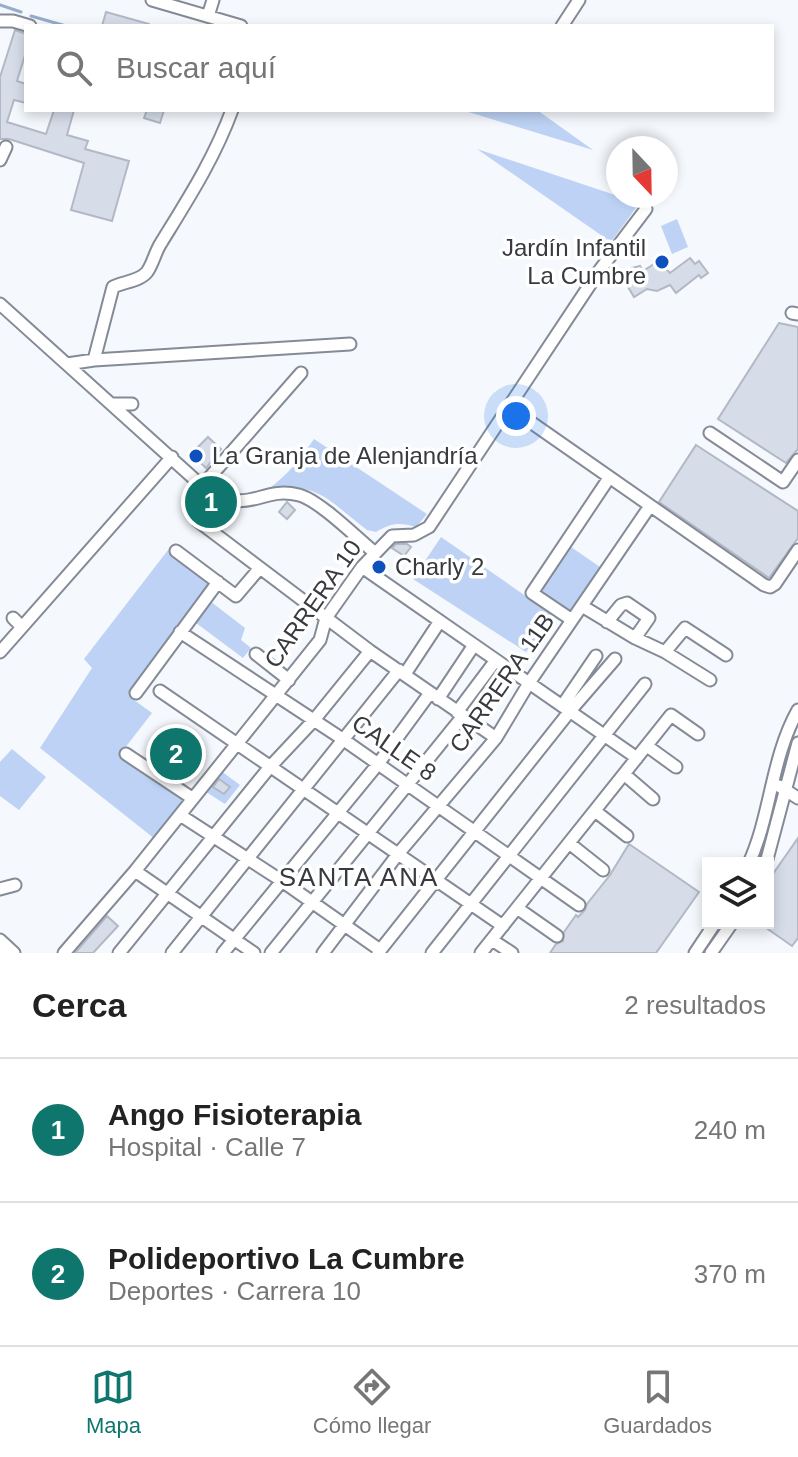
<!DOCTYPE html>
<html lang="es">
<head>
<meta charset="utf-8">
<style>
  :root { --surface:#fff; --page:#f6f6f6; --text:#222; --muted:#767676; --line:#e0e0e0; --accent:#0f766e }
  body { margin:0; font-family:Helvetica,sans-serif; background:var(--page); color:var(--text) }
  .controls { position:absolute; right:24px; bottom:24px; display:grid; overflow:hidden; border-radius:0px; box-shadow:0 4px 12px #0003 }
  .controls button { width:72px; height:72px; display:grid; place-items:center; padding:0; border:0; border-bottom:2px solid var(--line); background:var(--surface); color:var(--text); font:40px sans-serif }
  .compass { position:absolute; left:606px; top:136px; width:72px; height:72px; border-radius:50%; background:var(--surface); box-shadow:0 4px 12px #0003; rotate:158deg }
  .you { position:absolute; left:516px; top:416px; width:28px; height:28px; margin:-20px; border:6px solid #fff; border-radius:50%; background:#1a73e8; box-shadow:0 0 0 12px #1a73e833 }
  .badge { display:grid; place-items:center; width:52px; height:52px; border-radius:50%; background:var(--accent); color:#fff; font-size:26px; font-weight:700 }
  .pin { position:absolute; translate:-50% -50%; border:4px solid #fff; box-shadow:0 2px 8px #0006 }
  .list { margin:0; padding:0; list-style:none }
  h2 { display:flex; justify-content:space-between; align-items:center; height:104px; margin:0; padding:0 32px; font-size:34px }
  h2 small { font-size:26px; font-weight:400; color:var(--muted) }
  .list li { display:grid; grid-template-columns:52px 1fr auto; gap:24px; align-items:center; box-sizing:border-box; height:144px; padding:0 32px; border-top:2px solid var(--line) }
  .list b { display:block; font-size:30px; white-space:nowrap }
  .list p { margin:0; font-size:26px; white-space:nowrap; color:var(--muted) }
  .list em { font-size:26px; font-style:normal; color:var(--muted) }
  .icon { flex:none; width:44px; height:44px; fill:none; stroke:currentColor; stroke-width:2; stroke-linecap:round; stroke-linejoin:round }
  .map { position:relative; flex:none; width:798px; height:953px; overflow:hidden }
  .search { position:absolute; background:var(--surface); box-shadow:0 4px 12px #0003; left:24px; right:24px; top:24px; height:88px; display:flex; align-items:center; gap:20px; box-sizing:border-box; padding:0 28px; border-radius:0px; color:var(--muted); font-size:30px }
  .sheet { height:392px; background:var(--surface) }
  nav { display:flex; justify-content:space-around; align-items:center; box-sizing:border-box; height:112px; border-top:2px solid var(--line); background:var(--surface); font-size:22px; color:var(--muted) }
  nav a { display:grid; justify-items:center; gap:4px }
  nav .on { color:var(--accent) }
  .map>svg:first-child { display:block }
  .green { fill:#bdd2f4 }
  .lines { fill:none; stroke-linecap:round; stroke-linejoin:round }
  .stream { stroke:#97abcc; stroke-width:3 }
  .building { fill:#d6dde9; stroke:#b2b9c5; stroke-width:2 }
  .minor-casing { stroke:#848b96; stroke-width:15 }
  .minor { stroke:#fff; stroke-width:11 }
  .poi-dot { fill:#0f51bc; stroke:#fff; stroke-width:3 }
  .labels { text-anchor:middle; stroke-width:7; stroke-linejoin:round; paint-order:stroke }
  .poi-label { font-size:24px; fill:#383a3f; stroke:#fff; text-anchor:start }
  .street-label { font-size:24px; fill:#383a3f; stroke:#fff }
  .neighbourhood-label { font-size:26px; letter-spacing:2px; fill:#383a3f; stroke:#fff }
</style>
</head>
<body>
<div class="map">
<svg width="798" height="953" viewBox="0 0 798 953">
  <rect width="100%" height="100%" fill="#f5f8fd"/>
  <path class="green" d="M 462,110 L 537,110 L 593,150 Z
    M 477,149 L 618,196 L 641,201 L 611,242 Z
    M 677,219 L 688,247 L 672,254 L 661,226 Z
    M 314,439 L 427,514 L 416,527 C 399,522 391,523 376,532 L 367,530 C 325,498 315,477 259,495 C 282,482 299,461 314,439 Z
    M 441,537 L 553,615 L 526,652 L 413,579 Z
    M 571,547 L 603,569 L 572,614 L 540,592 Z
    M 168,550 L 219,588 L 210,601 L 245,628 L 241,640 L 251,648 L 243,658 L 188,617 L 130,697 L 152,713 L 121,753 L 188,797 L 155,839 L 40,748 L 92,668 L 84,659 Z
    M 175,728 L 201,744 L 175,780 L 151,764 Z
    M 12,749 L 46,777 L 19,810 L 0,796 L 0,762 Z
    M 217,768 L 240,785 L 225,804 L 200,788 Z"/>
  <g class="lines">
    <path class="stream" d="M 0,5 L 21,12
      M 31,16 L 66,26"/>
  </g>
  <path class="building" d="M 106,12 L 149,24 L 149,26 L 102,26 Z
    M 15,30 L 26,34 L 26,52 L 17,81 L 26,84 L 26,103 L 14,100 L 7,122 L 46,134 L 54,110 L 74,110 L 67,135 L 88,141 L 85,149 L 129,161 L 112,221 L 71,210 L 84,163 L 9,139 L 0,139 L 0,77 Z
    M 147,110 L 164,110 L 160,123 L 144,118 Z
    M 690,258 L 695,264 L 699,261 L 708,273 L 701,278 L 699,275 L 676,293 L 670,285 L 657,291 L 647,289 L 634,297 L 621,275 L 632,268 L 640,266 L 643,271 L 654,264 L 663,266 L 670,273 Z
    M 779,323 L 798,327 L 798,449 L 786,463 L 718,419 Z
    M 208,437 L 221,449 L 206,468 L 191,454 Z
    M 696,445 L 798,511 L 798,538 L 769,578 L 659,502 Z
    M 287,502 L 295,510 L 287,519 L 279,512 Z
    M 396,544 L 407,544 L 411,547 L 404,556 L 392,548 Z
    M 219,779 L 230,787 L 224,794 L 213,787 Z
    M 798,838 L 798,938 L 792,946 L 759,923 L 768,923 L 768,881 Z
    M 629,844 L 699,892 L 656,953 L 550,953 L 556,944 L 563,941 L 564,932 L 576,915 L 578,917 L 585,910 L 587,904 L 610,875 Z
    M 107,916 L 118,926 L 93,953 L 75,953 Z"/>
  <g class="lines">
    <g class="minor-casing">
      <path id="minor" d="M 152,0 L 241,26
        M 208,16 L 213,0
        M 0,21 L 13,21 L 30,26
        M 562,26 L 579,0
        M 0,160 L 6,147
        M 0,304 L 202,486 C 251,519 258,485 299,495 C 319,500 357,538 374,552
        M 792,313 L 798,314
        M 94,360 L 113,287 C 123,282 140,281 147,272 C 153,264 155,252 161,243 C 188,199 214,159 232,110
        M 67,364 L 94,360 L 350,344
        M 112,404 L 132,404
        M 509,407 L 764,585 L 770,587 L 775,584 L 798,550
        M 710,433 L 783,482 L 798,460
        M 202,486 L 301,373
        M 198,521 L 370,651 L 496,738
        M 176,551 L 236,596 L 259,569
        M 362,567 L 637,758
        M 582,606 L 635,638 L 665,652 L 685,628 L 726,655
        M 13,618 L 22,627
        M 572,620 L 532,593 L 609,478
        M 607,622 L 621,605 L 627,603 L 649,618 L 635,638
        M 180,632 L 344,740 L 579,905
        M 0,652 L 172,457
        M 665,652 L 710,680
        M 256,654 L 289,680
        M 405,674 L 440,621
        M 160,691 L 503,926
        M 136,693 L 218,582
        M 438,699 L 474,645
        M 562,706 L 596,656
        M 457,712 L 496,660
        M 647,746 L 676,767
        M 126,754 L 192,798
        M 624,774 L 653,799
        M 779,786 L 798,798
        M 595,811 L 627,836
        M 180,815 L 282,881 L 380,950
        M 569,843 L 603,870
        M 749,863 C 771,815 771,758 798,710
        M 766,863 L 798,743
        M 135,871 L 254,953
        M 0,889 L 15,885
        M 517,908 L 557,936
        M 0,940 L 14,953
        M 492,940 L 512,953
        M 0,952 L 1,953
        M 64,953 L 135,871 L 320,640 L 326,618 L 362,567 L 392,536 L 414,535 L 429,527 L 599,271 L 646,209
        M 119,953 L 269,768 L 314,720 L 370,651
        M 172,953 L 399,670
        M 223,953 L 378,764 L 430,693
        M 271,953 L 463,716
        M 323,953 L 398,854 L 496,738 L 529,683 L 650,506
        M 378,953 L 570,711 L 615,659
        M 432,953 L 645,684
        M 481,953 L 671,715 L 698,734
        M 695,953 L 715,923
        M 711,953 L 732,923"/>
    </g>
    <use href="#minor" class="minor"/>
  </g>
  <g class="poi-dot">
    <circle cx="662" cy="262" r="8"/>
    <circle cx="196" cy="456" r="8"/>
    <circle cx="379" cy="567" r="8"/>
  </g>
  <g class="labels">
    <g class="poi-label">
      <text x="646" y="256" text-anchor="end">Jardín Infantil<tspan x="646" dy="28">La Cumbre</tspan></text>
      <text x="212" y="464">La Granja de Alenjandría</text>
      <text x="395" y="575">Charly 2</text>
    </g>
    <g class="street-label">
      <text transform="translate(313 604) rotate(-55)" y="8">CARRERA 10</text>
      <text transform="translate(502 683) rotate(-55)" y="8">CARRERA 11B</text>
      <text transform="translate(394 748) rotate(35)" y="8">CALLE 8</text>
    </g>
    <g class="neighbourhood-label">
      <text x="359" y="886">SANTA ANA</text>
    </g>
  </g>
</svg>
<div class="controls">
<button><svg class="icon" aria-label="layers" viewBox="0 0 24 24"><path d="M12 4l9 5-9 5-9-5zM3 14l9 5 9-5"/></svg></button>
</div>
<svg class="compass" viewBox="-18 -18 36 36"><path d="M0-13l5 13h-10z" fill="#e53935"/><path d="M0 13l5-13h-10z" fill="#767676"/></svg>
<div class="you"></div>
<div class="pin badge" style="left:211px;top:502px">1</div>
<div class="pin badge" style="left:176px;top:754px">2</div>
<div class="search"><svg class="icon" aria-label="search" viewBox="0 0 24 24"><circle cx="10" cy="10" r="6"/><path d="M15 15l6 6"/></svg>Buscar aquí</div>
</div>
<section class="sheet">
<h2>Cerca<small>2 resultados</small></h2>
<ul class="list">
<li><span class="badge">1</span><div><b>Ango Fisioterapia</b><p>Hospital · Calle 7</p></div><em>240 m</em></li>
<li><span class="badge">2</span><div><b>Polideportivo La Cumbre</b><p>Deportes · Carrera 10</p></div><em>370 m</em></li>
</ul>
</section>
<nav>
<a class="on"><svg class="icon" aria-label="map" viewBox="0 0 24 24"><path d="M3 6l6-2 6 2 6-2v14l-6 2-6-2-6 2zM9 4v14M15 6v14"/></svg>Mapa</a>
<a><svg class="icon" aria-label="directions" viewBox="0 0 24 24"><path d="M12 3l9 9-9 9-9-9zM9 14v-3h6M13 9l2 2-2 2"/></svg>Cómo llegar</a>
<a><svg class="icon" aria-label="saved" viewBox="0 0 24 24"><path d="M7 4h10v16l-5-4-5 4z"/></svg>Guardados</a>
</nav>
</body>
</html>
